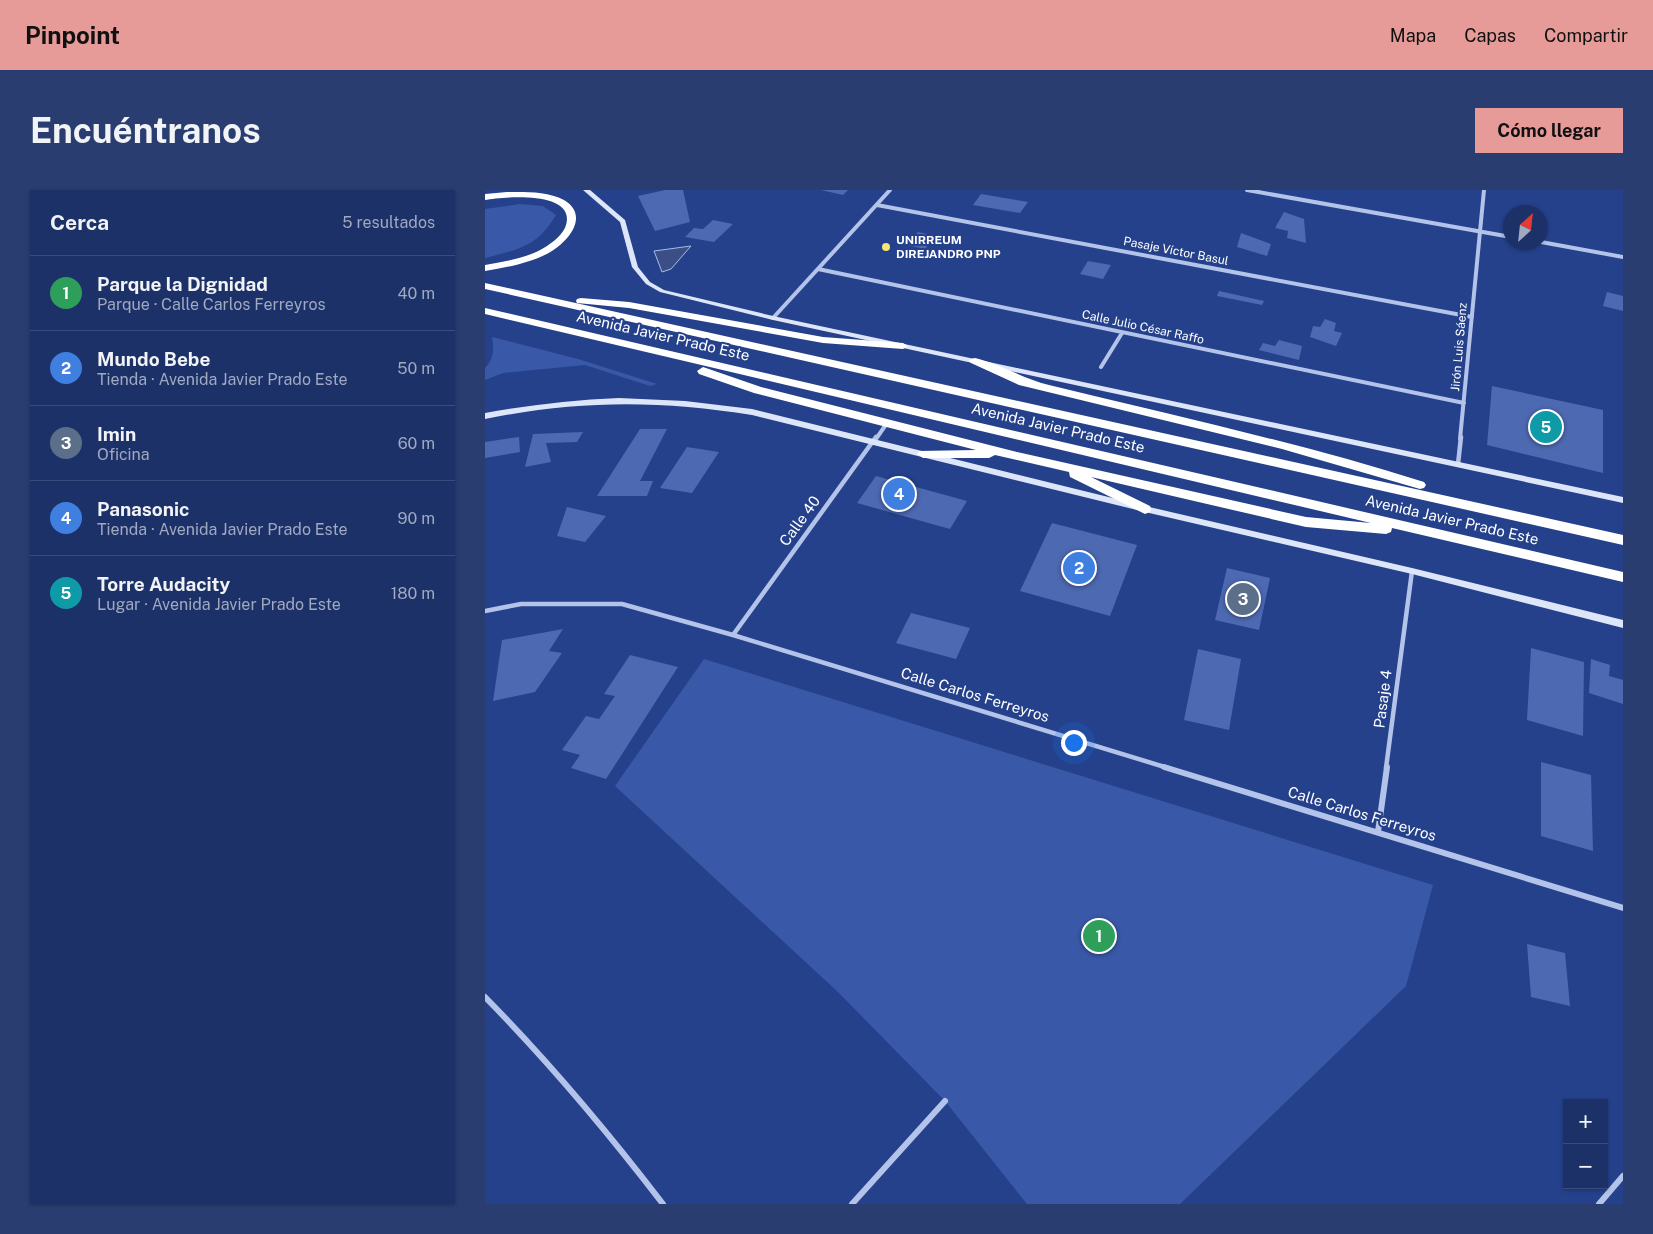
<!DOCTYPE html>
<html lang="es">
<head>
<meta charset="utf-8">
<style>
  :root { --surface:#1c3168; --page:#293d71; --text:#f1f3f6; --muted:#a0a9c0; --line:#3a4c7c; --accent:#e69b98 }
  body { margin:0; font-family:"Public Sans",sans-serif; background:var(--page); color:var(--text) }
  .controls { position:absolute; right:15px; bottom:15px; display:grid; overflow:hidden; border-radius:0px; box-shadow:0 1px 4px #0004 }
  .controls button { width:45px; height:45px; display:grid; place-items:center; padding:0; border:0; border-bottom:1px solid var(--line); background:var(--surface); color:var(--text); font:25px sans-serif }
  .compass { position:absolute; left:1018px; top:15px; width:45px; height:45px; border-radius:50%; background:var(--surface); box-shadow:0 1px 4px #0004; rotate:27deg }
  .you { position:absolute; left:588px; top:552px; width:18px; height:18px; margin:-12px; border:4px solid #fff; border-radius:50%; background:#1a73e8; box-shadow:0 0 0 8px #1a73e833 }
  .badge { display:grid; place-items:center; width:32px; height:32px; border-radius:50%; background:var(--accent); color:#fff; font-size:16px; font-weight:700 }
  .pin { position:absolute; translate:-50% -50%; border:2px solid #fff; box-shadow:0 1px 5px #0006 }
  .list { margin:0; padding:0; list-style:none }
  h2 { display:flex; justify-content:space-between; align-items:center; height:65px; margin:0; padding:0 20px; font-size:21px }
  h2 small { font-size:16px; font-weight:400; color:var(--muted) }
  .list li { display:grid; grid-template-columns:32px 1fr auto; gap:15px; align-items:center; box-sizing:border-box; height:75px; padding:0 20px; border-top:1px solid var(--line) }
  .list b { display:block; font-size:19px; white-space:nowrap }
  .list p { margin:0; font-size:16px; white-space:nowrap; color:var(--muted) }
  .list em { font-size:16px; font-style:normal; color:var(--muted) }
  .map { position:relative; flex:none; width:1138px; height:1014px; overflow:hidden; border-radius:0px }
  header { display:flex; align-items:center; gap:30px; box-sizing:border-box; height:70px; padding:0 25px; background:var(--accent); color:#111 }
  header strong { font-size:24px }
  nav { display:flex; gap:28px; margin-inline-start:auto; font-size:18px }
  .intro { display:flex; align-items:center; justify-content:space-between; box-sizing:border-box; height:120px; padding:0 30px }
  h1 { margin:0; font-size:35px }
  .button { padding:12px 22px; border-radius:0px; background:var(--accent); color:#111; font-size:18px; font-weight:700 }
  main { display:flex; gap:30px; padding:0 30px }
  aside { flex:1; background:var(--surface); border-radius:0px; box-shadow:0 1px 4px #0004 }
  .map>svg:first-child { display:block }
  .green { fill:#3959a8 }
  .water { fill:#3b4f86; stroke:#a7bbeb }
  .building { fill:#4d69b2 }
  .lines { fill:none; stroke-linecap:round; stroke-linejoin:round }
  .street-far2 { stroke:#b3c3ea; stroke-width:4 }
  .street-far1 { stroke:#b3c3ea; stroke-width:4.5 }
  .street { stroke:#b3c3ea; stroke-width:6 }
  .secondary { fill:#dde5f8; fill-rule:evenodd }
  .highway { fill:#fff; fill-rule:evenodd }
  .poi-dot { fill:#f4e576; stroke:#25418b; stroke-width:2 }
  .labels { text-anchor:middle; stroke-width:4; stroke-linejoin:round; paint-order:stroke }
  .far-poi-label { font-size:12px; font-weight:bold; fill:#fff; stroke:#25418b; text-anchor:start }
  .far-street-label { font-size:12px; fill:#fff; stroke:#25418b }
  .street-label { font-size:15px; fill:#fff; stroke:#25418b }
</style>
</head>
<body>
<header>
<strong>Pinpoint</strong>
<nav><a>Mapa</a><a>Capas</a><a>Compartir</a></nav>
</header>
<div class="intro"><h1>Encuéntranos</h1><a class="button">Cómo llegar</a></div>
<main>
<aside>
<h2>Cerca<small>5 resultados</small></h2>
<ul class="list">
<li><span class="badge" style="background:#2e9e5b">1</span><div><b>Parque la Dignidad</b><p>Parque · Calle Carlos Ferreyros</p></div><em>40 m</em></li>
<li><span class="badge" style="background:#3f7fe0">2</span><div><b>Mundo Bebe</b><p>Tienda · Avenida Javier Prado Este</p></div><em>50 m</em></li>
<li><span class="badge" style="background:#5c6f8a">3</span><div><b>Imin</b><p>Oficina</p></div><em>60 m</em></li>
<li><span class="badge" style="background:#3f7fe0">4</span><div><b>Panasonic</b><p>Tienda · Avenida Javier Prado Este</p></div><em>90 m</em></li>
<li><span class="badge" style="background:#0f9aa8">5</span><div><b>Torre Audacity</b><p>Lugar · Avenida Javier Prado Este</p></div><em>180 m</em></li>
</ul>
</aside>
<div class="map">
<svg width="1138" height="1014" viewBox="0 0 1138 1014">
  <rect width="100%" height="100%" fill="#25418b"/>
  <path class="green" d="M 35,14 L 58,16 L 71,25 C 52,57 34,59 0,68 L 0,19 Z
    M 7,147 L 93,169 L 172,194 L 165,196 L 100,175 L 18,183 L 0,190 L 0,178 C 9,169 9,159 7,147 Z
    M 219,469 L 948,695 L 921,796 L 695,1014 L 542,1014 L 460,911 L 353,802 L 130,596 Z"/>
  <path class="water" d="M 206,56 L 186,79 L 177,82 L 169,61 Z"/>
  <path class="building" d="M 180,0 L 198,0 L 205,32 L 170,41 L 153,6 Z
    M 336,0 L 363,0 L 358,5 Z
    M 496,4 L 543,12 L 535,23 L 488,15 Z
    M 799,22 L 819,29 L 821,53 L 802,48 L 803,41 L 790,38 Z
    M 228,30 L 248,34 L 229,52 L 200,47 L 209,38 L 218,39 Z
    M 433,42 L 451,46 L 440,59 L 422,55 Z
    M 756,43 L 786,54 L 782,66 L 752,57 Z
    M 603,71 L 626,75 L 618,89 L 595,84 Z
    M 734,101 L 779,111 L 777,115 L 732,106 Z
    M 1122,102 L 1138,106 L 1138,121 L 1118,116 Z
    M 840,129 L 851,133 L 849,141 L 857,143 L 851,156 L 825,147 L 828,136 L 835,137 Z
    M 794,150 L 817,156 L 814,170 L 774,160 L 778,153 L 790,156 Z
    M 1007,196 L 1118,220 L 1118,283 L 1002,255 Z
    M 155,239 L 182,239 L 155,291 L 168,291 L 162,306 L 112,306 Z
    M 98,242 L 92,252 L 61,253 L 66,272 L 40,277 L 48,244 Z
    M 34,247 L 35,262 L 0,268 L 0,252 Z
    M 202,257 L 234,262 L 207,303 L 175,298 Z
    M 391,286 L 482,311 L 465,339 L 372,313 Z
    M 82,317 L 121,326 L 100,352 L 72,346 Z
    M 567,333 L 652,355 L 625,426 L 535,401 Z
    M 742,378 L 785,388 L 774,440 L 730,430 Z
    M 426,423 L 485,438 L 471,469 L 411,453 Z
    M 78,439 L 64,461 L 77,463 L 50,502 L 8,511 L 17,450 Z
    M 1046,458 L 1099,472 L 1098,546 L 1042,530 Z
    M 713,459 L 756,469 L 744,540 L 699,530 Z
    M 145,465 L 193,477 L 121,589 L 86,578 L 95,565 L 77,560 L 101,526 L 114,529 L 130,506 L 119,504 Z
    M 1106,469 L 1125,475 L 1124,486 L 1138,490 L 1138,514 L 1104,503 Z
    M 1056,572 L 1106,585 L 1108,661 L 1056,646 Z
    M 1042,754 L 1080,763 L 1085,816 L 1046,807 Z"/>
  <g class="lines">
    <path class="street-far2" d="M 762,0 L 1026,47
      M 392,15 L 987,127
      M 1056,52 L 1138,67
      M 333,79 L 979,213
      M 288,128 L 405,0
      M 616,177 L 637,143
      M 391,249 L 402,233
      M 975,249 L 999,0"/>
    <path class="street-far1" d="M 973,274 L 976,247
      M 0,421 L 36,414 L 137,414 L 248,445 L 683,578
      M 248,445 L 391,247
      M 901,578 L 927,381"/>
    <path class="street" d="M 679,577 L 1138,718
      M 893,642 L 902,577
      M 0,807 C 64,872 122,941 178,1014
      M 367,1014 L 460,911
      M 1114,1014 L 1138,986"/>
    <path class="secondary" d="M 98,0 L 105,0 L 140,30 L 153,77 L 165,92 L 179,100 L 288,126 L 1138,307 L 1138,313 L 288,130 L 175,102 L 161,94 L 147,77 L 135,32 Z
      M 134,208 L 200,211 L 267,219 L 660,316 L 927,378 L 1138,430 L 1138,438 L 927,384 L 660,322 L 267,225 C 174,210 93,210 0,229 L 0,223 C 44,215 88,210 134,208 Z"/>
    <path class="highway" d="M 22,2 C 40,2 62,1 79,10 C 104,25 85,50 67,61 C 47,73 23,77 0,81 L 0,75 C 21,71 44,68 62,56 C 71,50 82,41 82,29 C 82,1 18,7 0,10 L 0,4 Z
      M 0,93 L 1138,345 L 1138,355 L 0,99 Z
      M 96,108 L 144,112 L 338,147 L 418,153 L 423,156 L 418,159 L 338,153 L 144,118 L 92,113 L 91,111 L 92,109 Z
      M 0,118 L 1138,382 L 1138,392 L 907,338 L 906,342 L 901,344 L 821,337 L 606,287 L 665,316 L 666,319 L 665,322 L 660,324 L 585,287 L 584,282 L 510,265 L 504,268 L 438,268 L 432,264 L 434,261 L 491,260 L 269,203 L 214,184 L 212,181 L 218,177 L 276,197 L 528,261 L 821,327 L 886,333 L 0,124 Z
      M 490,168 C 516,174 538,189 564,195 C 690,226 816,253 939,292 L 941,295 L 939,298 L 935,299 L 797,259 L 534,195 L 486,173 L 484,171 L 486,169 Z"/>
  </g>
  <circle class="poi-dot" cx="401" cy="57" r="5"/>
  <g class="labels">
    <g class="far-poi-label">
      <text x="411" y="54">UNIRREUM<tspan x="411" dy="14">DIREJANDRO PNP</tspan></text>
    </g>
    <g class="far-street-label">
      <text transform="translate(691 61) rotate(11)" y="4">Pasaje Víctor Basul</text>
      <text transform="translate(658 137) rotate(12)" y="4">Calle Julio César Raffo</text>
      <text transform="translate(974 157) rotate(-85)" y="4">Jirón Luis Sáenz</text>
    </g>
    <g class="street-label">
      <text transform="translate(178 146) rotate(13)" y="5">Avenida Javier Prado Este</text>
      <text transform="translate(573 238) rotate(13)" y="5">Avenida Javier Prado Este</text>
      <text transform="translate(967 330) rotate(13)" y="5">Avenida Javier Prado Este</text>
      <text transform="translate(315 331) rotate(-54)" y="5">Calle 40</text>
      <text transform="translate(490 505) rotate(17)" y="5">Calle Carlos Ferreyros</text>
      <text transform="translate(898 509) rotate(-83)" y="5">Pasaje 4</text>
      <text transform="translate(877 624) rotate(17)" y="5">Calle Carlos Ferreyros</text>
    </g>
  </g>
</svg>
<div class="controls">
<button>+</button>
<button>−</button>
</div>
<svg class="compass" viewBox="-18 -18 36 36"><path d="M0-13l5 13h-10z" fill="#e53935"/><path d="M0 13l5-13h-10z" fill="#a0a9c0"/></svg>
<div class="you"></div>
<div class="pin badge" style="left:614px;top:746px;background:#2e9e5b">1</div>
<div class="pin badge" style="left:594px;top:378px;background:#3f7fe0">2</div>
<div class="pin badge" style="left:758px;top:409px;background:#5c6f8a">3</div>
<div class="pin badge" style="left:414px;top:304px;background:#3f7fe0">4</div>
<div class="pin badge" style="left:1061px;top:237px;background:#0f9aa8">5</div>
</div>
</main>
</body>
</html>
